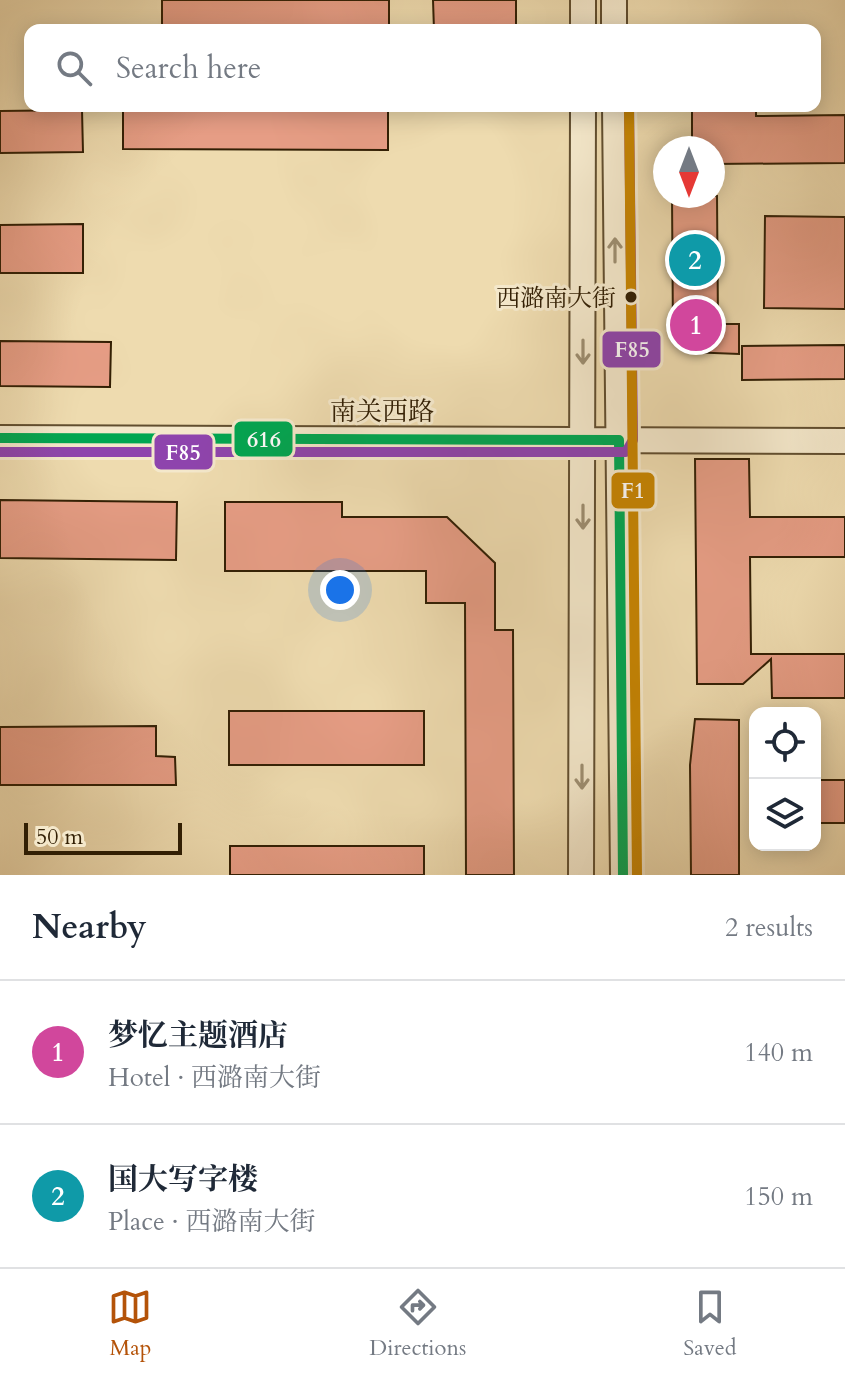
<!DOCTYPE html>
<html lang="en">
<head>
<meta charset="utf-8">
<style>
  :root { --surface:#fff; --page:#f6f6f7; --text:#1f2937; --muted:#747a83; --line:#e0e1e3; --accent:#b45309 }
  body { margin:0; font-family:Cardo,"Noto Serif SC",serif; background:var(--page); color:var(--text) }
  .controls { position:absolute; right:24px; bottom:24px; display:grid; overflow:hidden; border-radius:16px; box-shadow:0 4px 20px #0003 }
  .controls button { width:72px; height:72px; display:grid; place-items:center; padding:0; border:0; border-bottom:2px solid var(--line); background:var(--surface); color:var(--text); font:40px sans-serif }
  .compass { position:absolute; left:653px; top:136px; width:72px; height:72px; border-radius:50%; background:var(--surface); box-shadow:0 4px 20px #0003; rotate:180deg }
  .scale { position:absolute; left:24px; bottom:20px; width:158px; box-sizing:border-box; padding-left:8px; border:4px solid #321f04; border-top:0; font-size:22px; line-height:28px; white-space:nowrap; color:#321f04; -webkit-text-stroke:6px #f4e8cb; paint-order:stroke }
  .you { position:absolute; left:340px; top:590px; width:28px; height:28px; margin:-20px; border:6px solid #fff; border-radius:50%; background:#1a73e8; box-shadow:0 0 0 12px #1a73e833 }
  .badge { display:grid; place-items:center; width:52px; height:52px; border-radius:50%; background:var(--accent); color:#fff; font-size:26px; font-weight:700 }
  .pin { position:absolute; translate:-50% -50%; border:4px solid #fff; box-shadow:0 2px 8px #0006 }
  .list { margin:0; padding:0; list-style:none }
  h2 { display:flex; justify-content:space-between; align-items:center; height:104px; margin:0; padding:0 32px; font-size:34px }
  h2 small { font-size:26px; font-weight:400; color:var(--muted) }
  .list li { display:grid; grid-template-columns:52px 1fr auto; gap:24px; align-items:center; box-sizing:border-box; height:144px; padding:0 32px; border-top:2px solid var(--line) }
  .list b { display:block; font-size:30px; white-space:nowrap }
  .list p { margin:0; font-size:26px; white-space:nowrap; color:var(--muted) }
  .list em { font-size:26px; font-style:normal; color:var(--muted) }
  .icon { flex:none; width:44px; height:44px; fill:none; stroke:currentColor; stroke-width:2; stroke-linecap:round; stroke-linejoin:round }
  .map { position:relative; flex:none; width:845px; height:875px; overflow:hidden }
  .search { position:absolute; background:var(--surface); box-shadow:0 4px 20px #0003; left:24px; right:24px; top:24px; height:88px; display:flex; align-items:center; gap:20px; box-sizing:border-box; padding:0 28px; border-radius:16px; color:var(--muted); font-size:30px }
  .sheet { height:392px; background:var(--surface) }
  nav { display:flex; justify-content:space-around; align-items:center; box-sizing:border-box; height:112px; border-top:2px solid var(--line); background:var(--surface); font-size:22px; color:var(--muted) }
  nav a { display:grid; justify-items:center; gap:4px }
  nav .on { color:var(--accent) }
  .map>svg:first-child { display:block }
  .building { fill:#e69d85; stroke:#321f04; stroke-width:2 }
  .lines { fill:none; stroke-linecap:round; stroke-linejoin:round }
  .minor-casing { stroke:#614e2f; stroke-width:28 }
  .minor { stroke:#f4e8cb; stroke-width:24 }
  .bus-1-casing { stroke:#f4e8cb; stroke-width:16 }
  .bus-2-casing { stroke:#f4e8cb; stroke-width:16 }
  .bus-3-casing { stroke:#f4e8cb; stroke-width:16 }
  .bus-1 { stroke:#00a651; stroke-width:10 }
  .bus-2 { stroke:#8e44ad; stroke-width:10 }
  .bus-3 { stroke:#c68401; stroke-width:10 }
  .oneway { stroke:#9d8e71 }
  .bus-dot { fill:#321f04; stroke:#f4e8cb; stroke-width:3 }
  .labels { text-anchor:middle; stroke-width:6; stroke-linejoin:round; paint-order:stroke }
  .bus-label { font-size:24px; fill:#321f04; stroke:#f4e8cb; text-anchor:end }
  .street-label { font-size:26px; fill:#321f04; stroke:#f4e8cb }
  .line-badge { stroke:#f4e8cb; stroke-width:3 }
  .badge-label { font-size:22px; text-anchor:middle; font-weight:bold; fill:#fff }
</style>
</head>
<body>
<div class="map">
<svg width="845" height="875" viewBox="0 0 845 875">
  <rect width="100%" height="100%" fill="#eedbaf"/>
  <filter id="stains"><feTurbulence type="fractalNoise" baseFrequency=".0025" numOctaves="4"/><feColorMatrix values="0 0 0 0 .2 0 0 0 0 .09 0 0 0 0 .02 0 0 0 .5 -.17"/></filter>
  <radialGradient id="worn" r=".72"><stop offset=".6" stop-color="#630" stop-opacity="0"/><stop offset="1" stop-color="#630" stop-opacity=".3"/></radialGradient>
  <path class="building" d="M 162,0 L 389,0 L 389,27 L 162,29 Z
    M 433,0 L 516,0 L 516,30 L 434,30 Z
    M 123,106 L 388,106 L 388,150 L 123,149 Z
    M 692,106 L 756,106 L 756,116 L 845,115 L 845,163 L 713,164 L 713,148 L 692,148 Z
    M 82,110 L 83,152 L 0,153 L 0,111 Z
    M 672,196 L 717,196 L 718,324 L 739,324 L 739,354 L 688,352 L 673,335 Z
    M 765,216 L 845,217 L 845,309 L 764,308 Z
    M 83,224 L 83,273 L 0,273 L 0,225 Z
    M 0,341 L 111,342 L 110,387 L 0,386 Z
    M 845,345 L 845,379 L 742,380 L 742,346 Z
    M 695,459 L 749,459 L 750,517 L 845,517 L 845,557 L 750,557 L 751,654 L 845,654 L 845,698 L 772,698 L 771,659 L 743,684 L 697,684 Z
    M 0,500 L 177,502 L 176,560 L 0,558 Z
    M 225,502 L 342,502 L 342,517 L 447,517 L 495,563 L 495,630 L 513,630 L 514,875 L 466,875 L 465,603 L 426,603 L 426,571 L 225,571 Z
    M 229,711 L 424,711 L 424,765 L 229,765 Z
    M 695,719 L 739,720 L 739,875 L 691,875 L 690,765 Z
    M 156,726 L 156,756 L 175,757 L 176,785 L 0,785 L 0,727 Z
    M 815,780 L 845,780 L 845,823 L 815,823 Z
    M 230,846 L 424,846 L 424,875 L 230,875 Z"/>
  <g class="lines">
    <g class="minor-casing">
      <path id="minor" d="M 583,0 L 583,30
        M 614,0 L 614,30
        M 615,106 L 623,875
        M 0,438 L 845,441
        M 581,875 L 583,106"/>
    </g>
    <use href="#minor" class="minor"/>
    <g class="bus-1-casing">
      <path id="bus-1" d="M 0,438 L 619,440 L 623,875"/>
    </g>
    <g class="bus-2-casing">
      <path id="bus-2" d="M 0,452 L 626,452 L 633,440 L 629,106"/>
    </g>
    <g class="bus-3-casing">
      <path id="bus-3" d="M 629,106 L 637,875"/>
    </g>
    <use href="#bus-1" class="bus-1"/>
    <use href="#bus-2" class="bus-2"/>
    <use href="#bus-3" class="bus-3"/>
  </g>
  <defs><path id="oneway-shaft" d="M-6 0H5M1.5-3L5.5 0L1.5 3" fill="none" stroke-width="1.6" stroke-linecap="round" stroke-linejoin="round" transform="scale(2)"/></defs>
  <g class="oneway">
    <use href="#oneway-shaft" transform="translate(615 250) rotate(-90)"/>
    <use href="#oneway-shaft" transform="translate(583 352) rotate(90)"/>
    <use href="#oneway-shaft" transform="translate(583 517) rotate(90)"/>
    <use href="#oneway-shaft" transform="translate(582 777) rotate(90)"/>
  </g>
  <circle class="bus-dot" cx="631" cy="297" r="7"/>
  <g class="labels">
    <g class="bus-label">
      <text x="616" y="306">西潞南大街</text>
    </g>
    <g class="street-label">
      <text x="382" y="420">南关西路</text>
    </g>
  </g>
  <g class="line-badge">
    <rect x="601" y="330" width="61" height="39" rx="8" fill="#8e44ad"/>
    <rect x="233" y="420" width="61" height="38" rx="8" fill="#00a651"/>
    <rect x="153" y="433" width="61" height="38" rx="8" fill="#8e44ad"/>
    <rect x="610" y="471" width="46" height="39" rx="8" fill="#c68401"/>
  </g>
  <g class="badge-label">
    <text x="632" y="357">F85</text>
    <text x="264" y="447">616</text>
    <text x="183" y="460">F85</text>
    <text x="633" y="498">F1</text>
  </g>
  <rect width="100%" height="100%" filter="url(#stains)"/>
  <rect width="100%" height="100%" fill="url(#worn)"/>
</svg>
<div class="controls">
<button><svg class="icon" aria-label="locate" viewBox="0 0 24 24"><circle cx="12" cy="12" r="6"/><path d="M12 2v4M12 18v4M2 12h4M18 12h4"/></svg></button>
<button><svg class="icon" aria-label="layers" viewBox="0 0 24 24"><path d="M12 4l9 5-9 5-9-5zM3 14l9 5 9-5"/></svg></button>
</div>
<svg class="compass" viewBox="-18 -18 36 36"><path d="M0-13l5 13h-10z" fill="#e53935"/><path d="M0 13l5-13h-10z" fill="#747a83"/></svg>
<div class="scale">50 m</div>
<div class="you"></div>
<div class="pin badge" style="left:696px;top:325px;background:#d1479c">1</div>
<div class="pin badge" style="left:695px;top:260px;background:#0f9aa8">2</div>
<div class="search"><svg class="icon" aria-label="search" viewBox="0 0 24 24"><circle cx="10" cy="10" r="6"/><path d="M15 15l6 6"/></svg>Search here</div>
</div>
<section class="sheet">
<h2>Nearby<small>2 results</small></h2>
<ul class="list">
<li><span class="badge" style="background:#d1479c">1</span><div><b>梦忆主题酒店</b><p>Hotel · 西潞南大街</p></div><em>140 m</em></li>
<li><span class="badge" style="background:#0f9aa8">2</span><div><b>国大写字楼</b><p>Place · 西潞南大街</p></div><em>150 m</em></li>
</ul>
</section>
<nav>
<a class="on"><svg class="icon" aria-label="map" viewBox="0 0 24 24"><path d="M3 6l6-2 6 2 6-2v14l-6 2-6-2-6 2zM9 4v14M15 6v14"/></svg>Map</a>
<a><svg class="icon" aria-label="directions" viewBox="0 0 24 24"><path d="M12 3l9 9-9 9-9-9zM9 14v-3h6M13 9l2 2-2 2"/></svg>Directions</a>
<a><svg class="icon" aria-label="saved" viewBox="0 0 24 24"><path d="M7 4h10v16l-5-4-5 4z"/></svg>Saved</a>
</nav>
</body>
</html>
